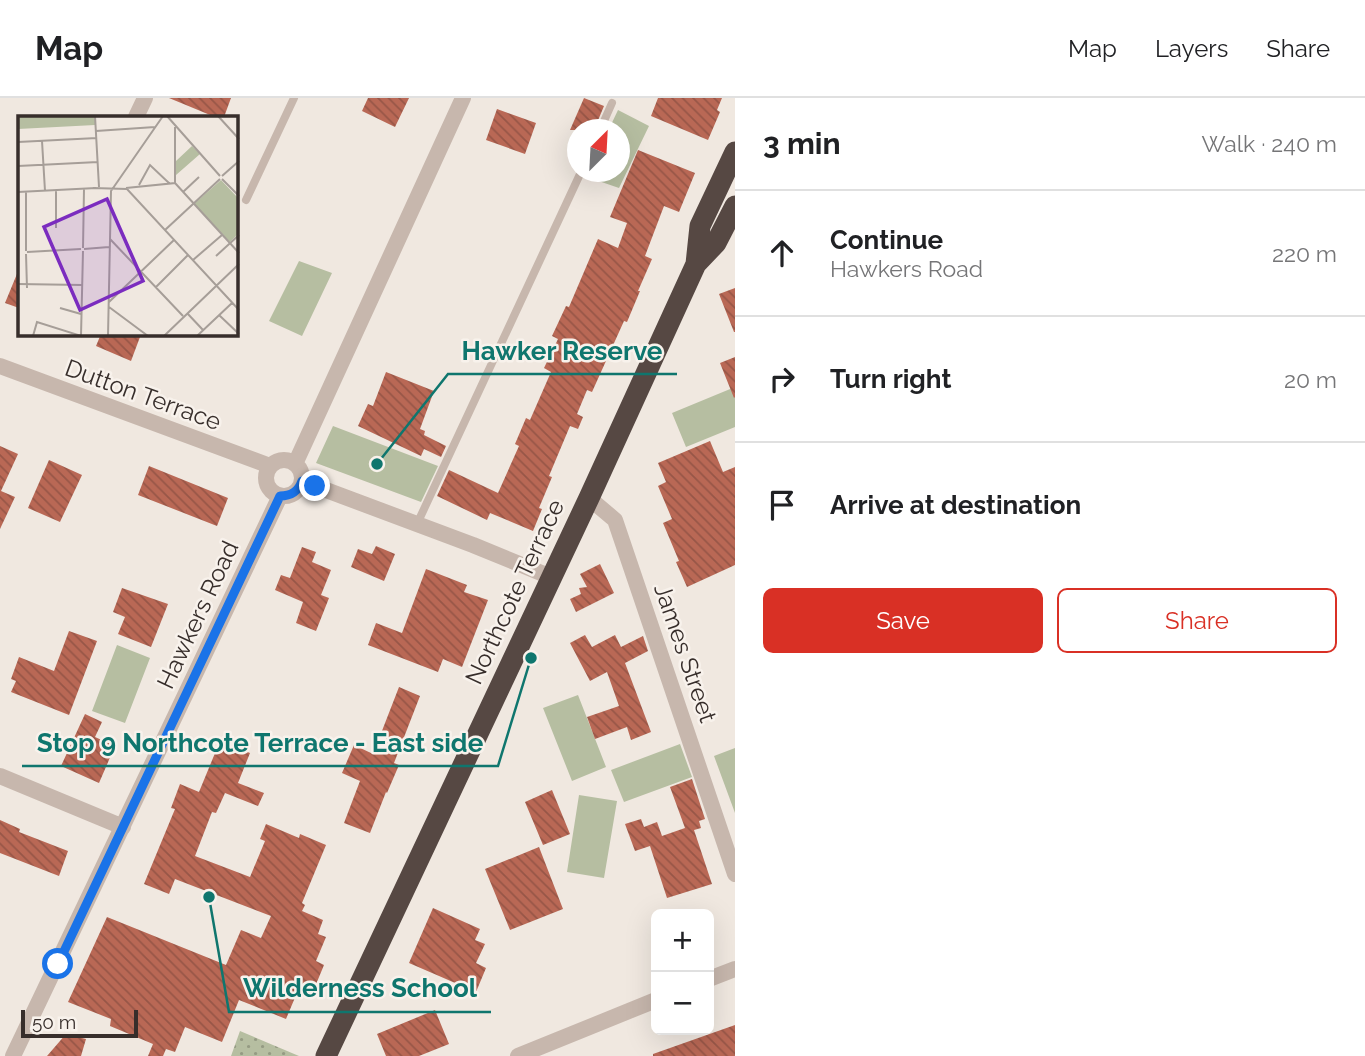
<!DOCTYPE html>
<html lang="en">
<head>
<meta charset="utf-8">
<style>
  :root { --surface:#fff; --page:#f6f6f6; --text:#202124; --muted:#757577; --line:#e0e0e0; --accent:#d93025 }
  body { margin:0; font-family:Raleway,sans-serif; background:var(--page); color:var(--text) }
  .controls { position:absolute; right:21px; bottom:21px; display:grid; overflow:hidden; border-radius:10px; box-shadow:0 7px 28px #0002 }
  .controls button { width:63px; height:63px; display:grid; place-items:center; padding:0; border:0; border-bottom:2px solid var(--line); background:var(--surface); color:var(--text); font:35px sans-serif }
  .compass { position:absolute; left:567px; top:21px; width:63px; height:63px; border-radius:50%; background:var(--surface); box-shadow:0 7px 28px #0002; rotate:24deg }
  .scale { position:absolute; left:21px; bottom:18px; width:117px; box-sizing:border-box; padding-left:7px; border:4px solid #372e2b; border-top:0; font-size:19px; line-height:24px; white-space:nowrap; color:#372e2b; -webkit-text-stroke:5px #f8f2ec; paint-order:stroke }
  .stop { position:absolute; width:21px; height:21px; margin:-16px; border:5px solid #1a73e8; border-radius:50%; background:#fff }
  .stop.end { background:#1a73e8; border-color:#fff; box-shadow:0 2px 7px #0008 }
  .list { margin:0; padding:0; list-style:none }
  h2 { display:flex; justify-content:space-between; align-items:center; height:91px; margin:0; padding:0 28px; font-size:30px }
  h2 small { font-size:23px; font-weight:400; color:var(--muted) }
  .list li { display:grid; grid-template-columns:46px 1fr auto; gap:21px; align-items:center; box-sizing:border-box; height:126px; padding:0 28px; border-top:2px solid var(--line) }
  .list b { display:block; font-size:26px; white-space:nowrap }
  .list p { margin:0; font-size:23px; white-space:nowrap; color:var(--muted) }
  .list em { font-size:23px; font-style:normal; color:var(--muted) }
  .actions { display:flex; gap:14px; padding:21px 28px }
  .actions a { flex:1; padding:16px 0; border:2px solid var(--accent); border-radius:10px; text-align:center; font-size:24px; color:var(--accent) }
  .actions .main { background:var(--accent); color:#fff }
  .icon { flex:none; width:38px; height:38px; fill:none; stroke:currentColor; stroke-width:2; stroke-linecap:round; stroke-linejoin:round }
  .map { position:relative; flex:none; width:735px; height:958px; overflow:hidden }
  header { display:flex; align-items:center; gap:42px; box-sizing:border-box; height:98px; padding:0 35px; background:var(--surface); border-bottom:2px solid var(--line) }
  header strong { font-size:33px }
  nav { display:flex; gap:38px; margin-inline-start:auto; font-size:24px }
  main { display:flex }
  aside { flex:1; background:var(--surface) }
  .map>svg:first-child { display:block }
  .grass { fill:url(#grass-dots) }
  .park { fill:#b6bea1 }
  .building { fill:url(#building-back-hatch) }
  .lines { fill:none; stroke-linecap:round; stroke-linejoin:round }
  .lane { stroke:#c7b7ad; stroke-width:8 }
  .street { stroke:#c7b7ad; stroke-width:16 }
  .highway { stroke:#564843; stroke-width:21 }
  .route { stroke:#1a73e8; stroke-width:9 }
  .labels { text-anchor:middle; stroke-width:5; stroke-linejoin:round; paint-order:stroke }
  .street-label { font-size:24px; fill:#372e2b; stroke:#f8f2ec }
  .inset-road { fill:none; stroke:#a69e98; stroke-width:2 }
  .view { fill:#7b2cbf; fill-opacity:0.15; stroke:#7b2cbf; stroke-width:3.5 }
  .inset-edge { fill:none; stroke:#372e2b; stroke-width:3.5 }
  .leader { fill:none; stroke:#0f766e; stroke-width:2.5 }
  .callout-dot { fill:#0f766e; stroke:#f8f2ec; stroke-width:2.5 }
  .callout-label { font-size:26px; text-anchor:middle; font-weight:bold; fill:#0f766e; stroke:#f8f2ec; stroke-width:5; stroke-linejoin:round; paint-order:stroke }
</style>
</head>
<body>
<header>
<strong>Map</strong>
<nav><a>Map</a><a>Layers</a><a>Share</a></nav>
</header>
<main>
<div class="map">
<svg width="735" height="958" viewBox="0 0 735 958">
  <defs>
    <pattern id="grass-dots" width="8" height="8" patternUnits="userSpaceOnUse" patternTransform="scale(1.75)"><rect width="8" height="8" fill="#b6bea1"/><path d="M2 2h.1M6 6h.1" fill="none" stroke="#959b83" stroke-width="1.8" stroke-linecap="round"/></pattern>
    <pattern id="building-back-hatch" width="6" height="6" patternUnits="userSpaceOnUse" patternTransform="scale(1.75)"><rect width="6" height="6" fill="#b96855"/><path d="M-1 5l2 2M0 0l6 6M5-1l2 2" fill="none" stroke="#975647"/></pattern>
  </defs>
  <rect width="100%" height="100%" fill="#f0e8e0"/>
  <path class="grass" d="M 240,933 L 299,958 L 231,958 Z"/>
  <path class="park" d="M 618,12 L 649,28 L 619,90 L 587,79 L 589,74 L 620,74 L 620,32 L 609,31 Z
    M 299,163 L 332,175 L 302,238 L 269,223 Z
    M 735,289 L 735,329 L 686,349 L 672,315 Z
    M 333,328 L 438,368 L 421,404 L 316,365 Z
    M 117,547 L 150,560 L 125,625 L 92,613 Z
    M 578,597 L 606,669 L 572,683 L 543,610 Z
    M 680,646 L 692,679 L 624,704 L 611,672 Z
    M 735,650 L 735,715 L 714,658 Z
    M 579,697 L 617,703 L 604,780 L 567,774 Z"/>
  <path class="building" d="M 169,0 L 231,0 L 224,19 L 215,19 Z
    M 368,0 L 409,0 L 395,29 L 362,13 Z
    M 584,0 L 604,8 L 594,32 L 570,32 Z
    M 658,0 L 722,0 L 717,12 L 720,14 L 708,42 L 651,18 Z
    M 497,11 L 536,25 L 525,56 L 486,42 Z
    M 638,52 L 695,75 L 679,114 L 664,108 L 645,158 L 652,161 L 638,193 L 640,193 L 627,224 L 624,223 L 592,294 L 587,292 L 577,316 L 583,319 L 578,331 L 570,328 L 549,378 L 552,379 L 539,410 L 542,411 L 533,433 L 490,415 L 487,422 L 437,398 L 449,372 L 498,395 L 519,348 L 515,346 L 526,320 L 530,322 L 551,274 L 544,270 L 558,241 L 552,238 L 566,208 L 569,209 L 598,141 L 618,150 L 627,125 L 610,119 Z
    M 19,171 L 19,210 L 5,205 Z
    M 735,190 L 735,234 L 734,234 L 719,196 Z
    M 101,236 L 133,236 L 140,239 L 131,263 L 96,248 Z
    M 735,259 L 735,299 L 734,300 L 720,265 Z
    M 386,274 L 434,293 L 420,331 L 425,333 L 424,337 L 446,348 L 441,359 L 424,351 L 421,358 L 358,328 L 368,306 L 373,308 Z
    M 710,343 L 723,374 L 735,369 L 735,467 L 687,489 L 676,464 L 679,463 L 663,425 L 672,421 L 658,388 L 666,384 L 658,365 Z
    M 0,348 L 18,356 L 1,393 L 15,399 L 0,431 Z
    M 49,362 L 82,377 L 60,424 L 28,410 Z
    M 149,368 L 228,400 L 217,428 L 138,397 Z
    M 376,448 L 395,456 L 384,483 L 351,469 L 358,451 L 372,456 Z
    M 302,449 L 316,454 L 312,464 L 331,472 L 321,497 L 329,500 L 316,533 L 296,525 L 303,504 L 275,492 L 281,477 L 290,480 Z
    M 600,466 L 614,495 L 576,514 L 570,501 L 581,496 L 579,490 L 587,489 L 580,476 Z
    M 426,471 L 467,487 L 464,494 L 488,502 L 462,569 L 443,561 L 438,574 L 368,547 L 376,525 L 402,535 Z
    M 122,490 L 168,506 L 151,549 L 118,536 L 125,519 L 113,514 Z
    M 69,533 L 97,543 L 69,617 L 11,594 L 16,583 L 11,581 L 19,559 L 54,573 Z
    M 585,537 L 592,549 L 615,537 L 621,549 L 643,538 L 648,553 L 625,565 L 651,634 L 631,642 L 627,629 L 595,641 L 587,619 L 619,608 L 607,574 L 590,583 L 570,545 Z
    M 399,589 L 420,598 L 394,665 L 399,667 L 387,695 L 386,694 L 370,735 L 344,725 L 360,683 L 342,675 L 354,647 L 373,656 Z
    M 85,616 L 102,624 L 95,639 L 115,648 L 99,685 L 61,668 Z
    M 220,643 L 250,655 L 238,685 L 264,695 L 258,708 L 225,695 L 216,715 L 212,714 L 195,758 L 250,779 L 265,743 L 260,741 L 266,726 L 299,740 L 300,736 L 326,747 L 302,805 L 305,807 L 302,813 L 323,822 L 318,836 L 326,839 L 316,863 L 324,867 L 312,896 L 299,890 L 286,921 L 239,902 L 222,944 L 185,929 L 175,954 L 166,951 L 163,958 L 148,958 L 153,946 L 110,928 L 111,921 L 68,904 L 107,819 L 226,867 L 241,832 L 261,840 L 271,818 L 175,781 L 169,796 L 144,786 L 175,711 L 171,710 L 180,686 L 199,694 Z
    M 692,681 L 705,721 L 699,723 L 701,730 L 694,732 L 712,786 L 667,800 L 650,748 L 635,753 L 625,726 L 641,721 L 644,729 L 657,724 L 662,738 L 685,730 L 670,689 Z
    M 552,692 L 570,736 L 543,747 L 525,704 Z
    M 0,722 L 20,731 L 19,734 L 68,753 L 59,778 L 0,755 Z
    M 539,749 L 563,811 L 510,832 L 485,771 Z
    M 433,810 L 480,831 L 475,842 L 485,846 L 476,865 L 486,870 L 476,894 L 409,865 Z
    M 435,912 L 449,946 L 419,958 L 386,958 L 377,936 Z
    M 735,927 L 735,958 L 653,958 L 653,956 Z
    M 66,936 L 86,941 L 81,958 L 47,958 Z"/>
  <g class="lines">
    <path class="lane" d="M 600,32 L 612,5
      M 246,102 L 294,0
      M 417,426 L 581,74"/>
    <path class="street" d="M 136,19 L 145,0
      M 0,268 L 270,368
      M266 380a18 18 0 1 1 36 0a18 18 0 1 1-36 0Z
      M 295,366 L 463,0
      M 302,383 L 473,447 L 551,479
      M 589,400 L 615,422 L 735,776
      M 0,678 L 123,729
      M 709,881 L 735,871
      M 13,958 L 280,398
      M 518,958 L 656,902"/>
    <path class="highway" d="M 696,166 L 700,128 L 735,54
      M 326,958 L 589,400 L 696,166 L 716,145 L 735,108"/>
  </g>
  <g class="lines">
    <path class="route" d="M 58,866 L 280,398 C 291,398 298,394 302,383 L 315,388"/>
  </g>
  <g class="labels">
    <g class="street-label">
      <text transform="translate(143 297) rotate(20)" y="8">Dutton Terrace</text>
      <text transform="translate(515 494) rotate(-65)" y="8">Northcote Terrace</text>
      <text transform="translate(198 517) rotate(-65)" y="8">Hawkers Road</text>
      <text transform="translate(685 555) rotate(71)" y="8">James Street</text>
    </g>
  </g>
  <g transform="translate(18 18)">
    <rect width="220" height="220" fill="#f0e8e0"/>
    <path d="M 0,0 L 77,0 L 77,9 L 0,13 ZM 174,30 L 182,38 L 158,59 L 158,45 Z" fill="#b6bea1"/>
    <path d="M 203,64 L 220,82 L 220,118 L 212,126 L 176,88 Z" fill="#b6bea1"/>
    <path class="inset-road" d="M 77,0 L 81,71M 149,0 L 202,60M 200,0 L 221,23M 78,15 L 137,11M 24,25 L 27,75M 0,26 L 79,22M 0,50 L 80,46M 204,60 L 221,45M 204,63 L 221,80M 157,67 L 221,137M 121,69 L 132,49 L 152,68M 75,72 L 109,73 L 221,194M 108,72 L 157,67 L 157,11M 38,74 L 38,112M 0,76 L 78,72M 165,76 L 181,61M 147,114 L 202,63M 92,123 L 165,200M 65,132 L 66,73M 66,133 L 91,131M 8,135 L 8,76M 9,136 L 63,133M 8,138 L 9,172M 198,140 L 221,119M 175,144 L 204,119M 0,168 L 64,169M 138,171 L 170,139M 91,186 L 156,124M 91,191 L 130,220M 42,192 L 63,198M 169,197 L 185,214M 201,199 L 221,218M 15,220 L 19,206 L 63,220 L 65,135M 90,220 L 93,75 L 145,0M 146,220 L 221,148M 179,220 L 214,187"/>
    <path class="view" d="M 89,83 L 125,165 L 62,194 L 26,111 Z"/>
    <rect width="220" height="220" class="inset-edge"/>
  </g>
  <path class="leader" d="M377 366L448 276H677M531 560L498 668H22M209 799L229 914H491"/>
  <g class="callout-dot">
    <circle cx="377" cy="366" r="7"/>
    <circle cx="531" cy="560" r="7"/>
    <circle cx="209" cy="799" r="7"/>
  </g>
  <g class="callout-label">
    <text x="562" y="262">Hawker Reserve</text>
    <text x="260" y="654">Stop 9 Northcote Terrace - East side</text>
    <text x="360" y="899">Wilderness School</text>
  </g>
</svg>
<div class="controls">
<button>+</button>
<button>−</button>
</div>
<svg class="compass" viewBox="-18 -18 36 36"><path d="M0-13l5 13h-10z" fill="#e53935"/><path d="M0 13l5-13h-10z" fill="#757577"/></svg>
<div class="scale">50 m</div>
<div class="stop" style="left:58px;top:866px"></div>
<div class="stop end" style="left:315px;top:388px"></div>
</div>
<aside>
<h2>3 min<small>Walk · 240 m</small></h2>
<ul class="list">
<li><svg class="icon" aria-label="ahead" viewBox="0 0 24 24"><path d="M12 20V5M6 11l6-6 6 6"/></svg><div><b>Continue</b><p>Hawkers Road</p></div><em>220 m</em></li>
<li><svg class="icon" aria-label="right" viewBox="0 0 24 24"><path d="M7 20v-9h11M14 6l5 5-5 5"/></svg><div><b>Turn right</b></div><em>20 m</em></li>
<li><svg class="icon" aria-label="arrive" viewBox="0 0 24 24"><path d="M6 21V4h12l-3 4 3 4H6"/></svg><div><b>Arrive at destination</b></div></li>
</ul>
<div class="actions"><a class="main">Save</a><a>Share</a></div>
</aside>
</main>
</body>
</html>
